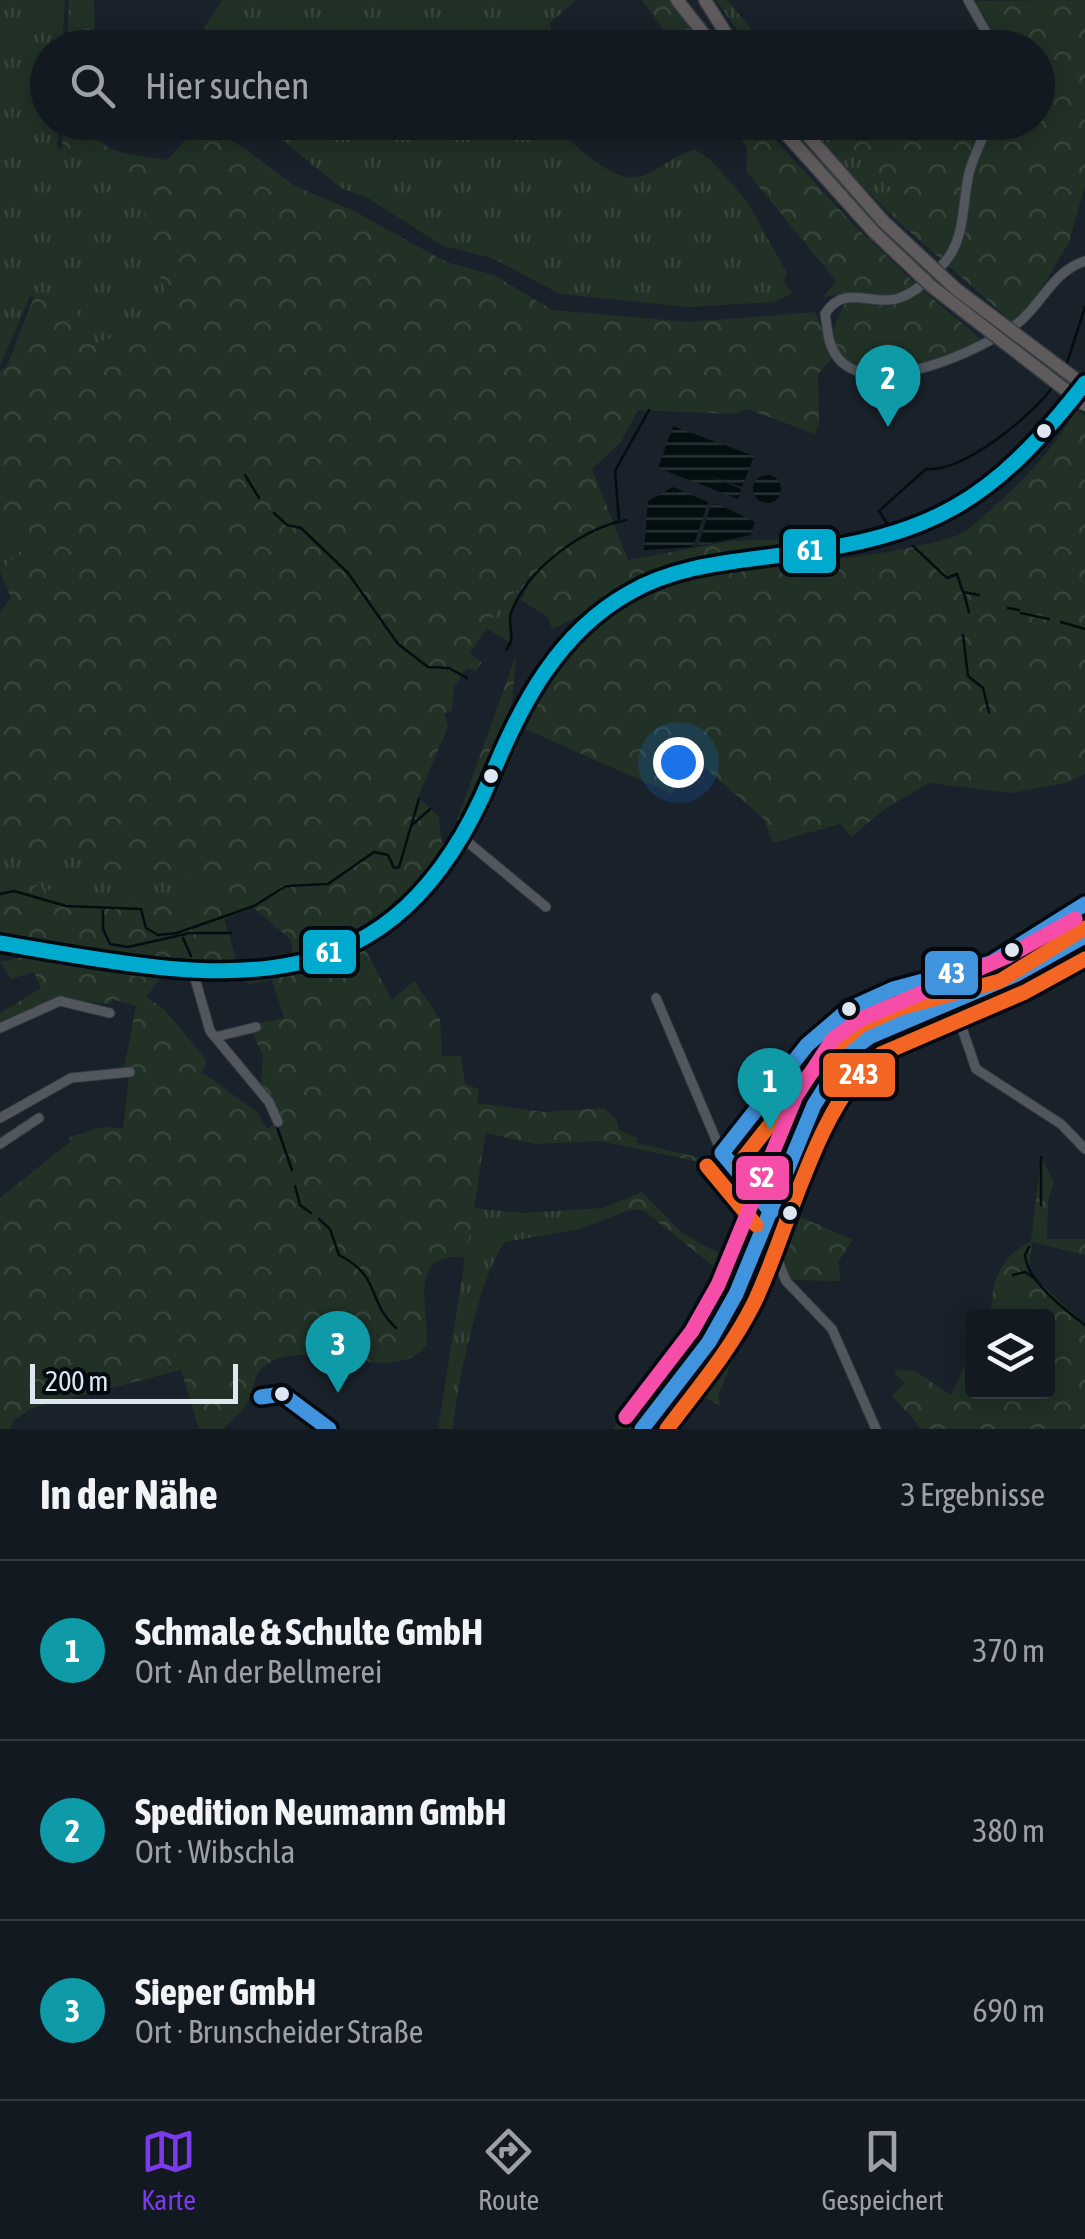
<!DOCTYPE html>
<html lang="de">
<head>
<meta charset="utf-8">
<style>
  :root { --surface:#131920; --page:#1c2229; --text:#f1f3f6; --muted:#9da0a5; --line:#32383e; --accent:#7c3aed }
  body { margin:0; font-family:"Asap Condensed",sans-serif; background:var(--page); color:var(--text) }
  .controls { position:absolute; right:30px; bottom:30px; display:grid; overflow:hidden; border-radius:10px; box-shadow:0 5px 25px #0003 }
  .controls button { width:90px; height:90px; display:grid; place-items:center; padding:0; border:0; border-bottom:2px solid var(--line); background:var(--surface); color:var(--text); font:50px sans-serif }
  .scale { position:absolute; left:30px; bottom:25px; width:208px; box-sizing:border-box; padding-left:10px; border:5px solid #dde6f1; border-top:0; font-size:28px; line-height:35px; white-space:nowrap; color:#dde6f1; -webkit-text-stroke:8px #050910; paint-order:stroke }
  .you { position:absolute; left:678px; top:762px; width:35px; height:35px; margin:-25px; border:8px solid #fff; border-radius:50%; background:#1a73e8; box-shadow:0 0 0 15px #1a73e833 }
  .badge { display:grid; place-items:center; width:65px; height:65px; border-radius:50%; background:var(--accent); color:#fff; font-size:32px; font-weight:700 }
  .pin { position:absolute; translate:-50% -82px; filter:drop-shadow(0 2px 5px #0008) }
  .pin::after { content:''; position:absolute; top:52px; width:35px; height:30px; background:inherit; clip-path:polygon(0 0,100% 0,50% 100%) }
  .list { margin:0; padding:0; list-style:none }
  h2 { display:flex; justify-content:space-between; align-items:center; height:130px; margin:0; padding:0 40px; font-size:42px }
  h2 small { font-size:32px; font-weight:400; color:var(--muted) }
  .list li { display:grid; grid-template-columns:65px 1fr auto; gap:30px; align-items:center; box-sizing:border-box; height:180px; padding:0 40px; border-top:2px solid var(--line) }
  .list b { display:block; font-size:38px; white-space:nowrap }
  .list p { margin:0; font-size:32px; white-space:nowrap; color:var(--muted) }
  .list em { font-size:32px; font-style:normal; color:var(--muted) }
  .icon { flex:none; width:55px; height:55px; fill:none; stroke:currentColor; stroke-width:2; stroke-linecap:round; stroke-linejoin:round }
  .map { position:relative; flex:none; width:1085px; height:1429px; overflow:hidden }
  .search { position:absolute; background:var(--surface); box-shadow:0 5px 25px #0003; left:30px; right:30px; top:30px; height:110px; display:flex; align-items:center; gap:25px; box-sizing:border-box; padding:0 35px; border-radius:55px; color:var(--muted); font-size:38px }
  .sheet { height:670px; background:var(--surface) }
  nav { display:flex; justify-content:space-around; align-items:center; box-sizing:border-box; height:140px; border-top:2px solid var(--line); background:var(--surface); font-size:28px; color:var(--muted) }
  nav a { display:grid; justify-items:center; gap:5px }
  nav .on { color:var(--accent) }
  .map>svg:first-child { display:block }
  .grass { fill:url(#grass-tufts) }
  .forest { fill:url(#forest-crowns) }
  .water { fill:url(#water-rules) }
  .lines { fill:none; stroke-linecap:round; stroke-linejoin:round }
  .stream { stroke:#020e10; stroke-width:2.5 }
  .minor-casing { stroke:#353b42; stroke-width:11 }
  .major-casing { stroke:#353b42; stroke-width:12 }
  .highway-casing { stroke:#353b42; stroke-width:15 }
  .minor { stroke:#52575e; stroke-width:9 }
  .major { stroke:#5f5d60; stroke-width:10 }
  .highway { stroke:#5f5b5d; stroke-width:12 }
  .highway-bridge-casing { stroke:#353b42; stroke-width:15; stroke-linecap:butt }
  .highway-bridge { stroke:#5f5b5d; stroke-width:12 }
  .bus-1-casing { stroke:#050910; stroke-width:22 }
  .bus-2-casing { stroke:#050910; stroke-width:22 }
  .bus-3-casing { stroke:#050910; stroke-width:22 }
  .bus-4-casing { stroke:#050910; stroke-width:22 }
  .bus-1 { stroke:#00a9ce; stroke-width:15 }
  .bus-2 { stroke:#4094de; stroke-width:15 }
  .bus-3 { stroke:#f26522; stroke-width:15 }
  .bus-4 { stroke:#f54da8; stroke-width:15 }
  .bus-dot { fill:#dde6f1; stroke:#050910; stroke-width:4 }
  .line-badge { stroke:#050910; stroke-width:4 }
  .badge-label { font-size:28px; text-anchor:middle; font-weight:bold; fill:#fff }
</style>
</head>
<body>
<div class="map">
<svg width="1085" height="1429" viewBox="0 0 1085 1429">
  <defs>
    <pattern id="grass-tufts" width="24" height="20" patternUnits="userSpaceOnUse" patternTransform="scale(2.5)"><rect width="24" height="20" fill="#213126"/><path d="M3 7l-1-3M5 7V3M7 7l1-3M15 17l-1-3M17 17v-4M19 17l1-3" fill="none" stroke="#36453b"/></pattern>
    <pattern id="forest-crowns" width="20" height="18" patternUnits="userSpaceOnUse" patternTransform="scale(2.5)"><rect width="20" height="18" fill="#213126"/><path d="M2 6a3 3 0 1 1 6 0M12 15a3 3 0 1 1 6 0" fill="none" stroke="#36453b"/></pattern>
    <pattern id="water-rules" width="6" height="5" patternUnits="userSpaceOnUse" patternTransform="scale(2.5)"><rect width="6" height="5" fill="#020e10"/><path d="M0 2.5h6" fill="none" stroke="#263133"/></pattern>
  </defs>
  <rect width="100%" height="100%" fill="#19212a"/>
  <path class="grass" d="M 0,0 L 65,0 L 62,47 L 48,48 L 48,122 L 59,123 L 57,149 L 78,147 L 106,171 L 172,175 L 232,155 L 112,492 L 73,304 L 30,296 L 0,366 Z
    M 223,0 L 576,0 L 550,23 L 552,47 L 204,47 L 204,27 Z
    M 716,0 L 727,0 L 766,47 L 749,47 Z
    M 261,123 L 558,123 C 565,138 577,147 590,157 C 641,198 646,168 694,149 L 710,159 L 748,203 L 787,273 L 784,281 L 792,294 L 773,302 L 689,307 L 560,294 L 492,258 L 443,246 L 368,198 L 341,188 Z
    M 807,123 L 825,123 L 882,181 L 907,198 L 891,215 L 826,149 Z
    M 0,515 L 25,528 L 22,549 L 0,572 Z
    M 529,578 L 509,615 L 510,643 L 483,626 Z
    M 0,828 L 24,847 L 78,857 L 127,881 L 196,879 L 214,893 L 220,906 C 181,900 144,904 104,903 C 64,903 42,877 0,886 Z
    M 473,1208 L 524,1213 L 603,1208 L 580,1229 L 505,1242 C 479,1277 457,1384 453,1429 L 438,1429 Z"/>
  <path class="forest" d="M 69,0 L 94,0 L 95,47 L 67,47 Z
    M 642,0 L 671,0 L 704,47 L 676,47 Z
    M 1085,0 L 1085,185 L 1069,242 L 1032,304 L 1012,322 L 891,215 L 907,197 L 882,181 L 837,137 L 849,123 L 1038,122 L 1038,48 L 964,47 L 988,22 L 974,1 Z
    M 63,123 L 93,123 C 93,156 143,155 167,160 L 199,125 L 241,146 L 295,186 L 356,212 L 446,262 L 494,275 L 552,310 L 689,322 L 815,312 L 833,357 L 818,374 L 819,423 L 815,434 L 747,409 L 733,414 L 638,410 L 621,442 L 592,469 L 628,560 L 731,541 L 864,537 C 830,556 746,548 703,557 C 646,569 602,608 552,629 L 549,618 L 521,600 L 533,577 L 530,576 L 484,625 L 487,628 L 470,653 L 482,662 L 476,671 L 467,668 L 454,687 L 452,710 L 445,714 L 448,727 L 418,797 L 439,817 L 442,843 L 451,847 C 417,901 357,949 293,960 L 291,940 L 254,908 L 224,919 L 235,955 L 229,969 L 177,967 L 0,938 L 0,886 C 38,877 63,900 100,903 C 127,905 153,901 180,901 C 193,901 207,905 220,905 L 214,894 L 203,890 L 196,879 L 127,881 L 78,857 L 21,849 L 21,844 L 0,828 L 0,612 L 11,598 L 0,572 L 22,549 L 25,528 L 0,515 L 0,371 L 7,366 L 34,297 L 73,303 L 90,345 L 172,316 L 146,229 L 141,173 L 106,171 L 77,147 L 62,149 Z
    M 730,123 L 760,123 L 852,223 L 916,284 C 887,305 854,289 822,298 L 836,281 L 746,171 L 747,148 Z
    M 921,289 L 982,340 C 945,358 879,388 842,357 L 831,335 L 845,303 L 877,303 Z
    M 1076,410 L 1085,416 L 1085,773 L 1070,782 L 1012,793 L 929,783 L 885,809 L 851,837 L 840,824 L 773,843 L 764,819 L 690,755 L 672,794 L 525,729 L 478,833 C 496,782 510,724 542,680 C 639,547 751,577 893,551 C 907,548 957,539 966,531 C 1008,496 1047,460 1076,410 Z
    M 516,655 L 512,703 L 458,831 L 457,820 Z
    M 1085,912 L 1085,927 L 993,978 L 863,1033 L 830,1065 L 829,1059 L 821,1074 L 803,1062 L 837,1026 L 879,1000 L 991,970 Z
    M 365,949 L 392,1000 L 414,981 L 440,1019 L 442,1056 L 461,1056 L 465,1084 L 479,1089 L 477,1103 L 544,1112 L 604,1108 L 616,1119 L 619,1130 L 637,1138 L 637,1143 L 714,1161 L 709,1164 L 600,1141 L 535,1144 L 486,1133 L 465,1262 L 463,1257 C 408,1254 428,1304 427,1344 C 393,1390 307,1333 265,1366 C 252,1376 255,1387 249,1399 C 245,1410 231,1420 224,1429 L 199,1429 L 181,1370 L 32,1408 L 13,1421 L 10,1429 L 0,1429 L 0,1198 L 71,1141 L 69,1137 L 103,1127 L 123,1128 L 129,1076 L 123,1074 L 136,1006 L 112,999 L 111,1004 L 54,998 L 0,1023 L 0,1013 L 41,988 L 34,972 L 11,979 L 0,962 L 38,953 L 164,974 L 146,997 L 165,1010 L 207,1061 L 202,1072 L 258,1113 L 267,1129 L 276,1123 L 260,1094 L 263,1056 L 252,1031 L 256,1024 L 284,1018 L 272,980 L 248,984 L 245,977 L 305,969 Z
    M 1041,1157 L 1054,1182 L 1048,1200 L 1047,1239 L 1085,1239 L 1085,1255 L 1032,1242 L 1028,1272 L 1085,1324 L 1085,1429 L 922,1429 L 892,1396 L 905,1382 L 894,1374 L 896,1370 L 915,1371 L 951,1395 L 972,1350 L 972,1392 L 1048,1392 L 1048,1316 L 991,1316 C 991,1282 999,1258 1031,1241 Z
    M 642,1192 L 682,1233 L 725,1257 L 735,1240 L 728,1235 L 751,1195 L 766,1212 C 730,1298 694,1359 633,1429 L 613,1429 L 687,1335 L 688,1343 L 698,1332 L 722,1273 L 643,1210 L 629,1210 L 580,1229 L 603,1208 Z
    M 787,1211 L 853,1240 L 838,1262 L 841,1281 L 788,1280 L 774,1233 L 778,1234 Z
    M 732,1316 L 746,1329 L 718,1395 L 720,1405 L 689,1390 L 667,1416 L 664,1412 Z"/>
  <path class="water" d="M 673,426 L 754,456 L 742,487 L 708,475 L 741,489 L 738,499 L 658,468 Z
    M753 489a14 14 0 1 1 28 0a14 14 0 1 1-28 0Z
    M 673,487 L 708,502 L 693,547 L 644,550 L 648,501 Z
    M 718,504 L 755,522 L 751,535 L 698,546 L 711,505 Z"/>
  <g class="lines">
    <path class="stream" d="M 1067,363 L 1085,307
      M 245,475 L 259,498
      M 274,513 L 287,525 L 301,528 L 348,573 L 398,644 L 428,667 L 449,668 L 467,678
      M 619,519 L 615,471 L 649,410
      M 888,525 L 879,511 L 926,469 C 965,472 1028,418 1053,387
      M 913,546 L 947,578 L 957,574 L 963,592 L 979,595
      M 964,594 L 969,612
      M 1008,608 L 1019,610
      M 1021,613 L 1049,619
      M 1061,622 L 1085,629
      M 963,635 L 968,676 L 983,688 L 989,712
      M 506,650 C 517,637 507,627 511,613 C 527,569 581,529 626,520
      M 412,825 L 430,809
      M 0,894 L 14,891 L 66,906 L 141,909 L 146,928 L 158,935 L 177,933 L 254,906 L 286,886 L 328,884 L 374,852 L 388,855 L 394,868 L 399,867 L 419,799
      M 103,911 L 103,929 L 110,944 L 128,947 L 186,934
      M 187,933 L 231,933
      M 183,938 L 191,956
      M 276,1124 L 292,1170
      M 295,1186 L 300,1205 L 311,1213
      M 1041,1205 L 1041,1157
      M 319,1219 L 330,1229 L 339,1255 C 382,1277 366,1300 396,1328
      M 1029,1247 L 1025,1255 C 1027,1281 1065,1310 1085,1325
      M 1013,1275 L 1025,1272 L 1034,1278"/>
    <g class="minor-casing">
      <path id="minor" d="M 968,0 L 995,48
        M 990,122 C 982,139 974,155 969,173 C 962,203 966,237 945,262 C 933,276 915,294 896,299 C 870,305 843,284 825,314 C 828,330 827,344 838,358 C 873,401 984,349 1018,323 C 1043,303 1052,272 1085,261
        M 464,839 L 546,907
        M 194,975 L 210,1031 L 269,1102 L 278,1122
        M 656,998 L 723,1156 L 771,1212
        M 953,1002 L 976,1069 L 1061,1124 L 1085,1149
        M 0,1028 L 60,1001 L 110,1013
        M 215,1037 L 256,1027
        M 0,1118 L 71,1078 L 130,1072
        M 0,1144 L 39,1118
        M 722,1153 L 807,1045 L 849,1009 L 893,989 L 991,963 L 1085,904
        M 763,1236 L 770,1240 L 786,1281 L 832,1329 L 876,1429
        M 261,1397 L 282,1394 L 329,1429"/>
    </g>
    <g class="major-casing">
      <path id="major" d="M 0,943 C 208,978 389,1028 487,786 C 519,708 549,641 624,595 C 666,569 721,563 769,557 C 929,540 988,514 1085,383
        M 642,1429 L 709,1342 L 736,1294 L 814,1105 L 847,1053 L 871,1036 L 1017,974 L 1085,936"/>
    </g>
    <g class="highway-casing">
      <path id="highway" d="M 677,0 L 715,48
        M 705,0 L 735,48
        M 775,122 L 874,232
        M 796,122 L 884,222"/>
    </g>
    <use href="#minor" class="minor"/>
    <use href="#major" class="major"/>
    <use href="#highway" class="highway"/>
    <g class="highway-bridge-casing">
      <path id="highway-bridge" d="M 884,222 L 956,289 L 1085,386
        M 874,232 L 931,286 L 1085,405"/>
    </g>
    <use href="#highway-bridge" class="highway-bridge"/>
    <g class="bus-1-casing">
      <path id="bus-1" d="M 0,943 C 217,980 389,1020 491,777 C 521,704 558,633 629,593 C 675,566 730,562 782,555 C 933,536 991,503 1085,383"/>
    </g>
    <g class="bus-2-casing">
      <path id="bus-2" d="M 722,1153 L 807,1045 L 849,1009 L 893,989 L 991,963 L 1085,904
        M 722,1153 L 771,1212
        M 261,1397 L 282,1394 L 329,1429
        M 642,1429 L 709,1342 L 736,1294 L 814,1105 L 847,1053 L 871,1036 L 1017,974 L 1085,936"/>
    </g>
    <g class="bus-3-casing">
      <path id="bus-3" d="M 738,1165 L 822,1059 L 860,1026 L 900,1008 L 1000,981 L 1085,928
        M 707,1166 L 756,1225
        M 667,1429 C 698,1388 731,1349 754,1303 C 788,1233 818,1098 881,1054 L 1025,992 L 1085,959"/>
    </g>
    <g class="bus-4-casing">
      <path id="bus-4" d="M 626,1417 L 692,1331 L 718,1285 L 796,1096 L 833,1039 L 861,1019 L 1008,956 L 1075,919"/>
    </g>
    <use href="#bus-1" class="bus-1"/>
    <use href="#bus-2" class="bus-2"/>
    <use href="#bus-3" class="bus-3"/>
    <use href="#bus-4" class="bus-4"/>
  </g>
  <g class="bus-dot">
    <circle cx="1044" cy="431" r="9"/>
    <circle cx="491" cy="776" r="9"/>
    <circle cx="1012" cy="950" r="9"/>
    <circle cx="849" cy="1009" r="9"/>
    <circle cx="790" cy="1213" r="9"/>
    <circle cx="282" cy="1394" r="9"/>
  </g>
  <g class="line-badge">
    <rect x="781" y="527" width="57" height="48" rx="10" fill="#00a9ce"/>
    <rect x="301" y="928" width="57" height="48" rx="10" fill="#00a9ce"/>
    <rect x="923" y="949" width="57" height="48" rx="10" fill="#4094de"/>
    <rect x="821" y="1051" width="76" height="48" rx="10" fill="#f26522"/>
    <rect x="734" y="1154" width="57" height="48" rx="10" fill="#f54da8"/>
  </g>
  <g class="badge-label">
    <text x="810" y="560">61</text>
    <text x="329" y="962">61</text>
    <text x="952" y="983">43</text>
    <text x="859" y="1084">243</text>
    <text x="762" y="1187">S2</text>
  </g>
</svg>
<div class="controls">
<button><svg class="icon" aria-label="layers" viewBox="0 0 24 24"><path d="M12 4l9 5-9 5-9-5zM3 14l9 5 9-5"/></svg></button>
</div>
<div class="scale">200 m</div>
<div class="you"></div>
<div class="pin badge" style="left:770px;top:1130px;background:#0f9aa8">1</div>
<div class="pin badge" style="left:888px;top:427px;background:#0f9aa8">2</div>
<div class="pin badge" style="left:338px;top:1393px;background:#0f9aa8">3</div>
<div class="search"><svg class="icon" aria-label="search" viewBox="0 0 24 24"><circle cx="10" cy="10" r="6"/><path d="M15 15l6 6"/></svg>Hier suchen</div>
</div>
<section class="sheet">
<h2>In der Nähe<small>3 Ergebnisse</small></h2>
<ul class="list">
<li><span class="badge" style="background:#0f9aa8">1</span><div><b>Schmale &amp; Schulte GmbH</b><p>Ort · An der Bellmerei</p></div><em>370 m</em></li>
<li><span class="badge" style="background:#0f9aa8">2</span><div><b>Spedition Neumann GmbH</b><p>Ort · Wibschla</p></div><em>380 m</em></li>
<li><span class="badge" style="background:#0f9aa8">3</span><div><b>Sieper GmbH</b><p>Ort · Brunscheider Straße</p></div><em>690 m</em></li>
</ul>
</section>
<nav>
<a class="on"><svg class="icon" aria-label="map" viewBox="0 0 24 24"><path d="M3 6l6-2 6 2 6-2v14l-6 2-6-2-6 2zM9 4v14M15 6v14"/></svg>Karte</a>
<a><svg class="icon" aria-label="directions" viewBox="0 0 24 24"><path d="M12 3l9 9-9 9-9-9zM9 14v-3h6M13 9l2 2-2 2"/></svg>Route</a>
<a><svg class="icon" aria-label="saved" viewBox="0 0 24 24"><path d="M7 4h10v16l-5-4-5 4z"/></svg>Gespeichert</a>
</nav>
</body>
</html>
